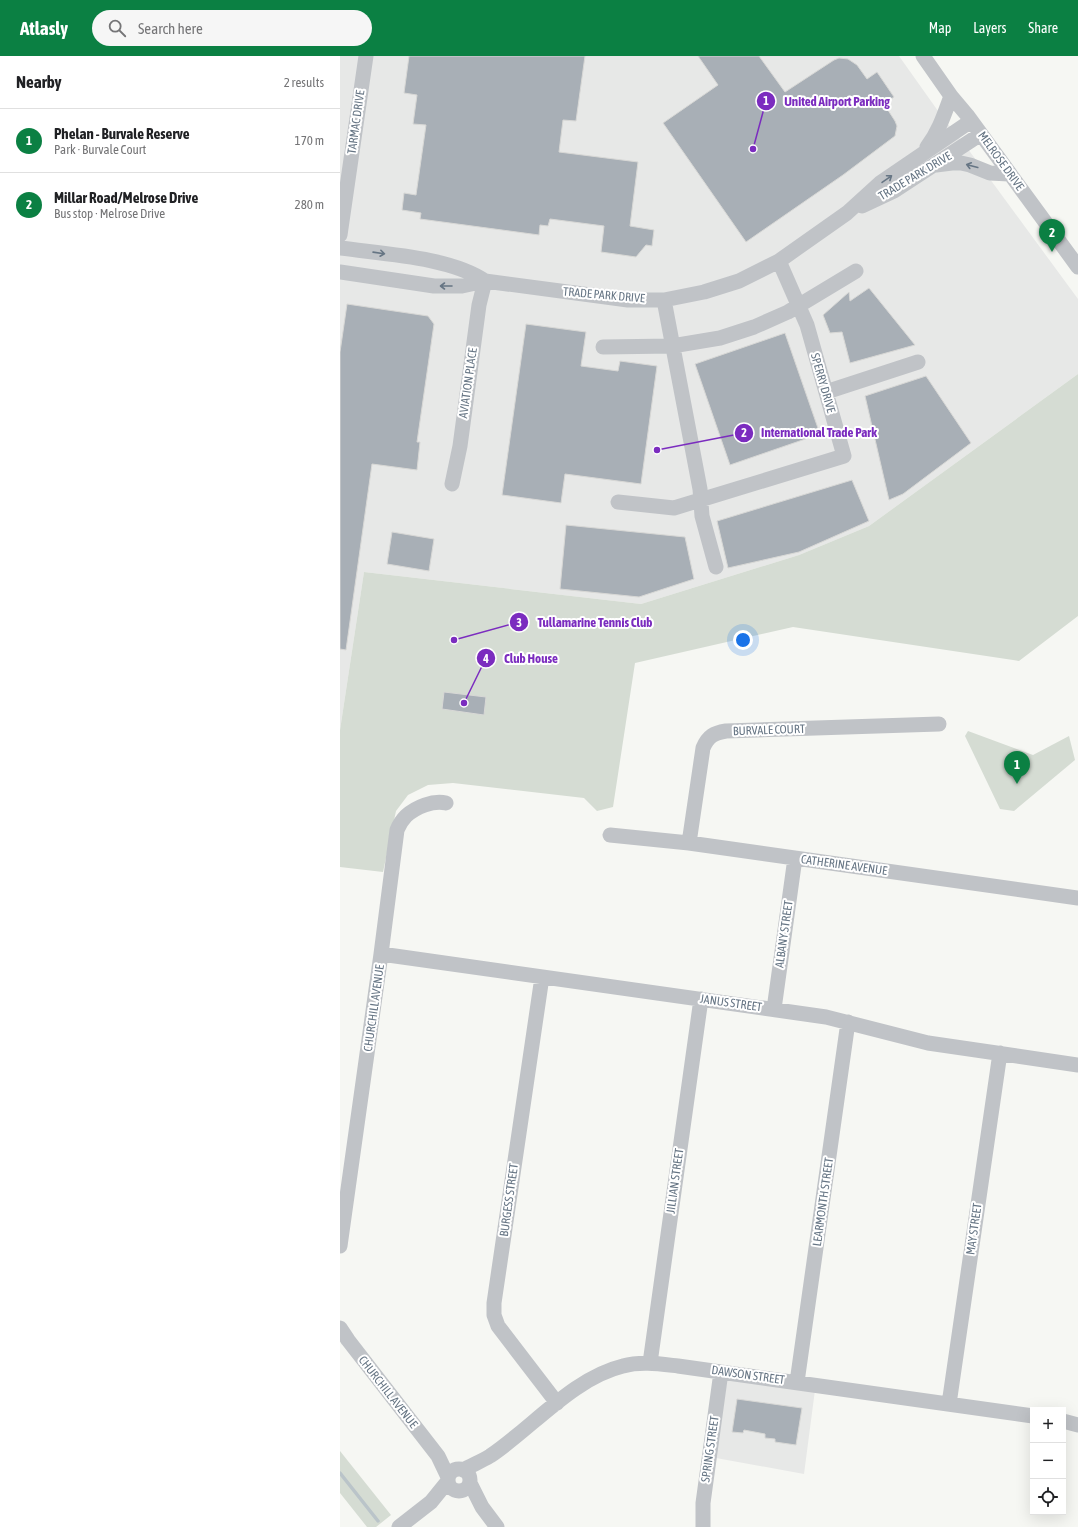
<!DOCTYPE html>
<html lang="en">
<head>
<meta charset="utf-8">
<style>
  :root { --surface:#fff; --page:#f6f6f6; --text:#202124; --muted:#757577; --line:#e0e0e0; --accent:#0b8043 }
  body { margin:0; font-family:"Asap Condensed",sans-serif; background:var(--page); color:var(--text) }
  .controls { position:absolute; right:12px; bottom:12px; display:grid; overflow:hidden; border-radius:0px; box-shadow:0 4px 16px #0002 }
  .controls button { width:36px; height:36px; display:grid; place-items:center; padding:0; border:0; border-bottom:1px solid var(--line); background:var(--surface); color:var(--text); font:20px sans-serif }
  .you { position:absolute; left:403px; top:584px; width:14px; height:14px; margin:-10px; border:3px solid #fff; border-radius:50%; background:#1a73e8; box-shadow:0 0 0 6px #1a73e833 }
  .badge { display:grid; place-items:center; width:26px; height:26px; border-radius:50%; background:var(--accent); color:#fff; font-size:13px; font-weight:700 }
  .pin { position:absolute; translate:-50% -33px; filter:drop-shadow(0 1px 2px #0008) }
  .pin::after { content:''; position:absolute; top:21px; width:14px; height:12px; background:inherit; clip-path:polygon(0 0,100% 0,50% 100%) }
  .list { margin:0; padding:0; list-style:none }
  h2 { display:flex; justify-content:space-between; align-items:center; height:52px; margin:0; padding:0 16px; font-size:17px }
  h2 small { font-size:13px; font-weight:400; color:var(--muted) }
  .list li { display:grid; grid-template-columns:26px 1fr auto; gap:12px; align-items:center; box-sizing:border-box; height:64px; padding:0 16px; border-top:1px solid var(--line) }
  .list b { display:block; font-size:15px; white-space:nowrap }
  .list p { margin:0; font-size:13px; white-space:nowrap; color:var(--muted) }
  .list em { font-size:13px; font-style:normal; color:var(--muted) }
  .icon { flex:none; width:22px; height:22px; fill:none; stroke:currentColor; stroke-width:2; stroke-linecap:round; stroke-linejoin:round }
  .map { position:relative; flex:none; width:738px; height:1471px; overflow:hidden }
  header { display:flex; align-items:center; gap:24px; box-sizing:border-box; height:56px; padding:0 20px; background:var(--accent); color:#fff }
  header strong { font-size:19px }
  nav { display:flex; gap:22px; margin-inline-start:auto; font-size:14px }
  .search { width:280px; height:36px; background:var(--page); display:flex; align-items:center; gap:10px; box-sizing:border-box; padding:0 14px; border-radius:22px; color:var(--muted); font-size:15px }
  main { display:flex }
  aside { flex:1; background:var(--surface) }
  .map>svg:first-child { display:block }
  .built { fill:#e7e8e7 }
  .green { fill:#d5dcd3 }
  .lines { fill:none; stroke-linecap:round; stroke-linejoin:round }
  .stream { stroke:#bac4c9; stroke-width:3.5 }
  .building { fill:#a8afb6; stroke:#d8d8d6 }
  .minor { stroke:#c0c3c7; stroke-width:15 }
  .oneway { stroke:#667584 }
  .labels { text-anchor:middle; stroke-width:4; stroke-linejoin:round; paint-order:stroke }
  .street-label { font-size:12px; fill:#667584; stroke:#fff }
  .leader { fill:none; stroke:#7b2cbf; stroke-width:1.5 }
  .callout-dot { fill:#7b2cbf; stroke:#fff; stroke-width:1.5 }
  .mark-label { font-size:12px; text-anchor:middle; font-weight:bold; fill:#fff }
  .callout-label { font-size:13px; text-anchor:middle; font-weight:bold; fill:#7b2cbf; stroke:#fff; stroke-width:4; stroke-linejoin:round; paint-order:stroke }
</style>
</head>
<body>
<header>
<strong>Atlasly</strong>
<div class="search"><svg class="icon" aria-label="search" viewBox="0 0 24 24"><circle cx="10" cy="10" r="6"/><path d="M15 15l6 6"/></svg>Search here</div>
<nav><a>Map</a><a>Layers</a><a>Share</a></nav>
</header>
<main>
<aside>
<h2>Nearby<small>2 results</small></h2>
<ul class="list">
<li><span class="badge">1</span><div><b>Phelan - Burvale Reserve</b><p>Park · Burvale Court</p></div><em>170 m</em></li>
<li><span class="badge">2</span><div><b>Millar Road/Melrose Drive</b><p>Bus stop · Melrose Drive</p></div><em>280 m</em></li>
</ul>
</aside>
<div class="map">
<svg width="738" height="1471" viewBox="0 0 738 1471">
  <rect width="100%" height="100%" fill="#f6f7f3"/>
  <path class="built" d="M 0,0 L 559,0 L 603,62 L 625,89 L 738,243 L 738,318 L 529,470 L 459,499 L 301,548 L 24,516 L 0,674 Z
    M 387,1323 L 475,1334 L 464,1418 L 376,1402 Z"/>
  <path class="green" d="M 738,318 L 738,560 L 679,605 L 453,571 L 295,607 L 273,751 L 257,755 L 244,742 L 113,727 L 88,729 L 68,739 L 56,755 L 43,816 L 0,811 L 0,674 L 24,516 L 301,548 L 459,499 L 529,470 Z
    M 628,675 L 693,699 L 729,680 L 735,704 L 674,755 L 660,753 L 625,680 Z
    M 0,1395 L 51,1459 L 36,1471 L 27,1471 L 0,1437 Z"/>
  <g class="lines">
    <path class="stream" d="M 0,1417 L 38,1465"/>
  </g>
  <path class="building" d="M 69,0 L 245,0 L 236,65 L 223,64 L 219,96 L 298,106 L 290,170 L 314,174 L 312,190 L 306,189 L 296,201 L 261,196 L 264,170 L 210,163 L 208,170 L 200,169 L 199,179 L 80,163 L 81,157 L 62,154 L 64,137 L 76,139 L 86,69 L 73,68 L 77,39 L 64,37 Z
    M 358,0 L 419,0 L 445,36 L 494,4 L 499,2 L 508,3 L 517,9 L 527,23 L 537,16 L 554,41 L 544,48 L 555,65 L 557,70 L 555,80 L 503,119 L 406,186 L 323,67 L 378,29 Z
    M 529,232 L 575,289 L 510,307 L 502,276 L 490,277 L 483,259 L 509,236 L 510,245 Z
    M 7,248 L 88,260 L 94,268 L 77,386 L 80,386 L 77,414 L 32,408 L 6,594 L 0,593 L 0,296 Z
    M 186,268 L 246,276 L 241,310 L 278,315 L 280,305 L 317,310 L 301,428 L 225,418 L 221,447 L 162,439 Z
    M 445,277 L 480,378 L 390,409 L 355,308 Z
    M 586,320 L 631,387 L 563,438 L 549,444 L 525,340 Z
    M 512,424 L 529,465 L 459,496 L 388,512 L 377,465 Z
    M 226,469 L 345,481 L 354,523 L 299,541 L 220,533 Z
    M 52,476 L 94,483 L 89,515 L 47,508 Z
    M 104,636 L 146,641 L 144,659 L 102,653 Z
    M 397,1343 L 462,1352 L 456,1389 L 435,1386 L 435,1383 L 425,1382 L 425,1378 L 404,1374 L 403,1377 L 392,1376 Z"/>
  <g class="lines">
    <path class="minor" d="M 583,0 L 611,40 L 627,59 L 738,211
      M 587,91 C 599,75 604,59 611,40
      M 596,109 L 612,107 L 621,107 L 630,109 L 650,117 L 669,118
      M 522,150 L 554,135 L 641,78
      M 0,179 L 26,0
      M 0,192 C 43,198 110,201 145,225
      M 0,216 L 94,230 L 122,230 L 145,225 L 288,244 L 324,244 L 364,236 L 399,225 L 439,205 L 507,157 L 540,127 L 631,65
      M 324,244 L 360,433 L 362,460 L 376,511
      M 263,291 L 332,290 L 380,282 L 414,271 L 448,256 L 516,215
      M 486,336 L 578,306
      M 112,428 L 120,390 L 139,249 L 145,225
      M 278,446 L 334,452 L 504,400 L 467,269 L 439,205
      M 270,779 L 349,787 L 738,842
      M 349,787 L 363,692 C 368,680 374,677 386,675 L 599,668
      M 41,898 L 486,961 L 588,987 L 738,1009
      M 202,921 L 154,1247 L 154,1259 L 158,1270 L 217,1347
      M 434,953 L 455,802
      M 0,1190 L 41,898 L 57,774 C 59,769 62,764 66,760 C 76,751 93,744 106,747
      M 0,1272 L 8,1284 L 98,1400 L 108,1421
      M 310,1307 L 361,943
      M 457,1326 L 508,966
      M 609,1348 L 660,997
      M 723,1365 L 738,1369
      M108 1424a11 11 0 1 1 22 0a11 11 0 1 1-22 0Z
      M 123,1414 C 132,1409 142,1405 150,1400 C 192,1372 233,1322 283,1310 C 301,1305 320,1308 338,1310 L 693,1360
      M 130,1427 L 142,1451 L 157,1471
      M 59,1471 L 91,1446 L 108,1425
      M 363,1471 L 363,1447 L 381,1316"/>
  </g>
  <defs><path id="oneway-shaft" d="M-6 0H5M1.5-3L5.5 0L1.5 3" fill="none" stroke-width="1.6" stroke-linecap="round" stroke-linejoin="round"/></defs>
  <g class="oneway">
    <use href="#oneway-shaft" transform="translate(632 110) rotate(-165)"/>
    <use href="#oneway-shaft" transform="translate(547 123) rotate(-35)"/>
    <use href="#oneway-shaft" transform="translate(39 197) rotate(8)"/>
    <use href="#oneway-shaft" transform="translate(106 230) rotate(180)"/>
  </g>
  <g class="labels">
    <g class="street-label">
      <text transform="translate(16 66) rotate(-82)" y="4">TARMAC DRIVE</text>
      <text transform="translate(661 105) rotate(54)" y="4">MELROSE DRIVE</text>
      <text transform="translate(575 120) rotate(-31)" y="4">TRADE PARK DRIVE</text>
      <text transform="translate(264 239) rotate(5)" y="4">TRADE PARK DRIVE</text>
      <text transform="translate(128 327) rotate(-82)" y="4">AVIATION PLACE</text>
      <text transform="translate(483 327) rotate(74)" y="4">SPERRY DRIVE</text>
      <text transform="translate(429 674) rotate(-2)" y="4">BURVALE COURT</text>
      <text transform="translate(504 809) rotate(8)" y="4">CATHERINE AVENUE</text>
      <text transform="translate(444 878) rotate(-82)" y="4">ALBANY STREET</text>
      <text transform="translate(391 947) rotate(8)" y="4">JANUS STREET</text>
      <text transform="translate(34 952) rotate(-82)" y="4">CHURCHILL AVENUE</text>
      <text transform="translate(335 1125) rotate(-82)" y="4">JILLIAN STREET</text>
      <text transform="translate(169 1144) rotate(-82)" y="4">BURGESS STREET</text>
      <text transform="translate(483 1146) rotate(-82)" y="4">LEARMONTH STREET</text>
      <text transform="translate(634 1173) rotate(-82)" y="4">MAY STREET</text>
      <text transform="translate(408 1319) rotate(8)" y="4">DAWSON STREET</text>
      <text transform="translate(48 1336) rotate(52)" y="4">CHURCHILL AVENUE</text>
      <text transform="translate(370 1393) rotate(-82)" y="4">SPRING STREET</text>
    </g>
  </g>
  <path class="leader" d="M413 93L426 45M317 394L404 377M114 584L179 566M124 647L146 602"/>
  <g class="callout-dot">
    <circle cx="413" cy="93" r="4"/>
    <circle cx="317" cy="394" r="4"/>
    <circle cx="114" cy="584" r="4"/>
    <circle cx="124" cy="647" r="4"/>
    <circle cx="426" cy="45" r="10"/>
    <circle cx="404" cy="377" r="10"/>
    <circle cx="179" cy="566" r="10"/>
    <circle cx="146" cy="602" r="10"/>
  </g>
  <g class="mark-label">
    <text x="426" y="49">1</text>
    <text x="404" y="381">2</text>
    <text x="179" y="571">3</text>
    <text x="146" y="607">4</text>
  </g>
  <g class="callout-label">
    <text x="497" y="50">United Airport Parking</text>
    <text x="479" y="381">International Trade Park</text>
    <text x="255" y="571">Tullamarine Tennis Club</text>
    <text x="191" y="607">Club House</text>
  </g>
</svg>
<div class="controls">
<button>+</button>
<button>−</button>
<button><svg class="icon" aria-label="locate" viewBox="0 0 24 24"><circle cx="12" cy="12" r="6"/><path d="M12 2v4M12 18v4M2 12h4M18 12h4"/></svg></button>
</div>
<div class="you"></div>
<div class="pin badge" style="left:677px;top:728px">1</div>
<div class="pin badge" style="left:712px;top:196px">2</div>
</div>
</main>
</body>
</html>
